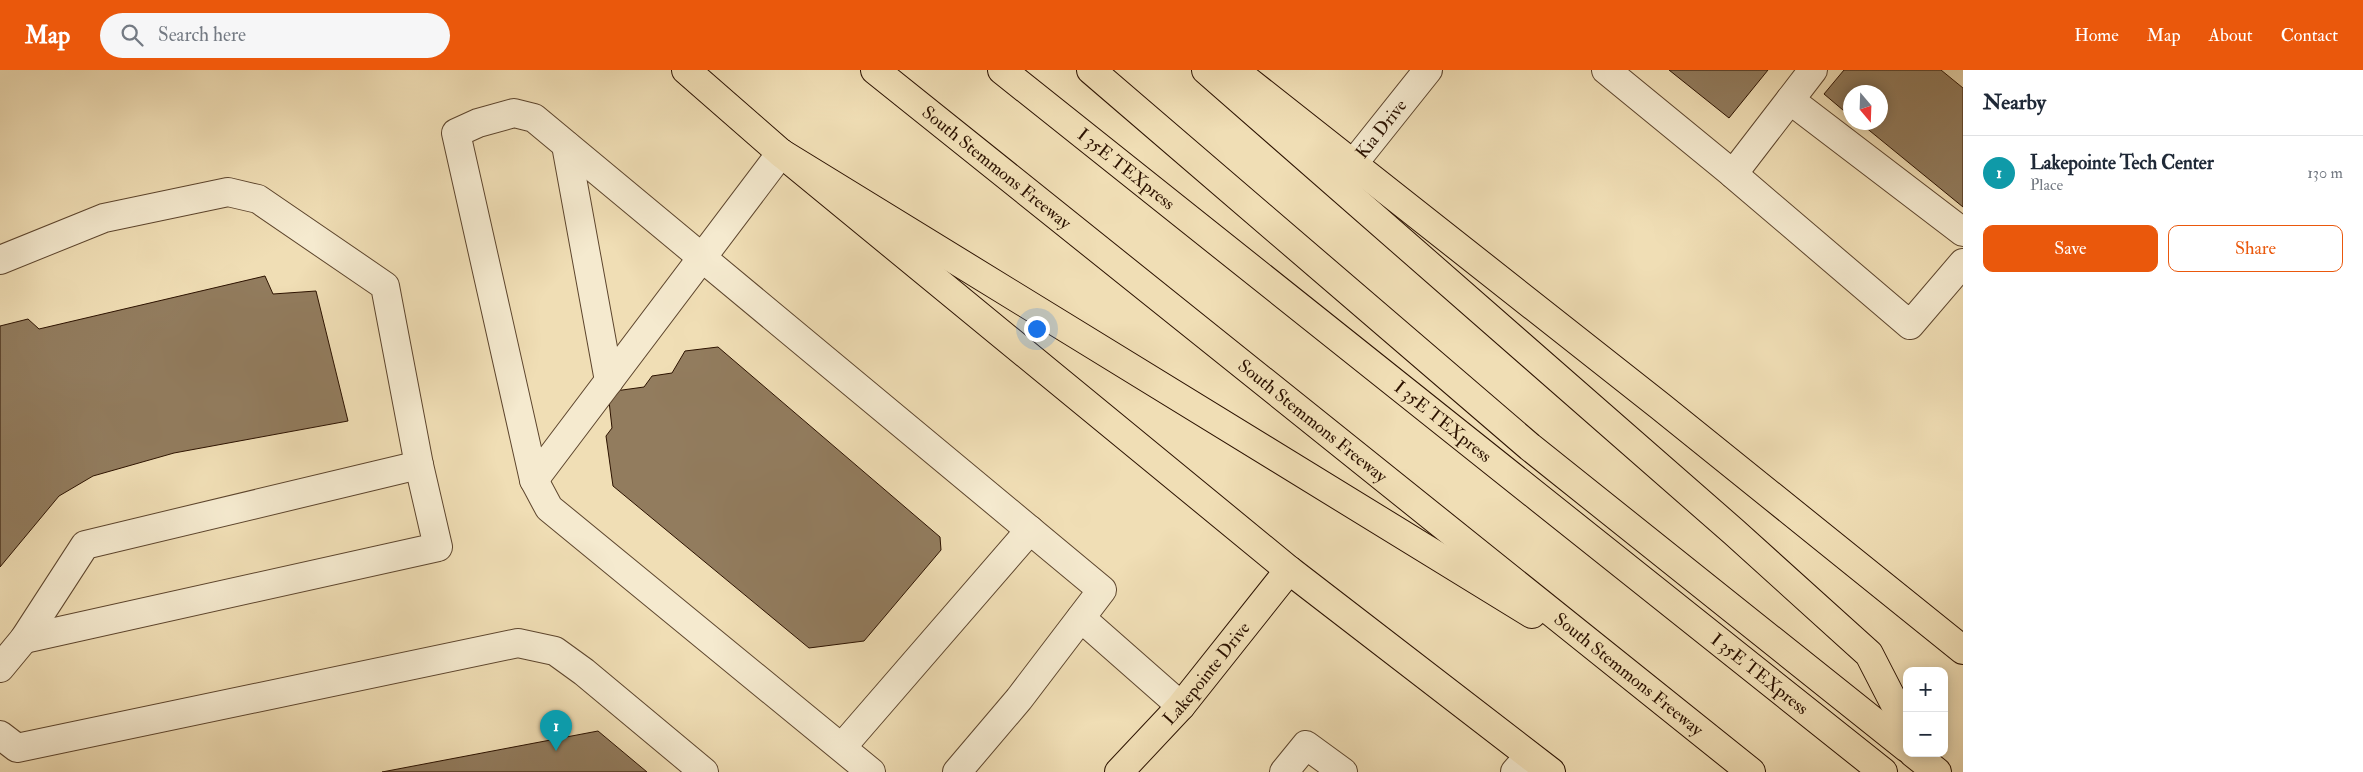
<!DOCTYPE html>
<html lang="en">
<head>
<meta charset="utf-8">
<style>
  :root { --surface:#fff; --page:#f6f6f7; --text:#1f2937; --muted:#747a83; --line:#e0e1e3; --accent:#ea580c }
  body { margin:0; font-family:"IM FELL Double Pica",serif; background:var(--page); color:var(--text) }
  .controls { position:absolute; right:15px; bottom:15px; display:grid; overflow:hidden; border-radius:10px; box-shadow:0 2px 12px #0003 }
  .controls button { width:45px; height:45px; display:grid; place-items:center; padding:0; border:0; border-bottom:1px solid var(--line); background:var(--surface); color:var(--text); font:25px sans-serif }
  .compass { position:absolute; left:1843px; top:15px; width:45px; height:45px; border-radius:50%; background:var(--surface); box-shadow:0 2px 12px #0003; rotate:161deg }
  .you { position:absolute; left:1036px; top:258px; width:18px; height:18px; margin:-12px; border:4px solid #fff; border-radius:50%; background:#1a73e8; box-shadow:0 0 0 8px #1a73e833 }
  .badge { display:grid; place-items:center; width:32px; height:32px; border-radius:50%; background:var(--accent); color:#fff; font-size:16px; font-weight:700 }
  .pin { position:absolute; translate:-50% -41px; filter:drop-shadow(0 1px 2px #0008) }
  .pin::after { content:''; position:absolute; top:26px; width:18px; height:15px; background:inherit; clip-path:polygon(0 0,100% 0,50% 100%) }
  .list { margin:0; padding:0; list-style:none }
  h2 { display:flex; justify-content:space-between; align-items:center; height:65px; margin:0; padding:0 20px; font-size:21px }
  h2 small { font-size:16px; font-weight:400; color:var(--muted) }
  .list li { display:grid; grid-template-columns:32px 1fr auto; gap:15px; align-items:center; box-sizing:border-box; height:75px; padding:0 20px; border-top:1px solid var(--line) }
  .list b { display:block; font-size:19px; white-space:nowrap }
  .list p { margin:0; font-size:16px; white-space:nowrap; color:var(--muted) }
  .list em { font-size:16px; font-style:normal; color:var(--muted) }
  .actions { display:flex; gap:10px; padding:15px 20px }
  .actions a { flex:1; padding:11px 0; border:1px solid var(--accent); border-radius:10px; text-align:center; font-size:18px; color:var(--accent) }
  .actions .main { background:var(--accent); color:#fff }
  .icon { flex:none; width:28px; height:28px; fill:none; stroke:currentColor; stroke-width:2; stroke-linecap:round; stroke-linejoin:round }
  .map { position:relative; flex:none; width:1963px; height:702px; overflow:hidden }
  header { display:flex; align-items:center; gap:30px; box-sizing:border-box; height:70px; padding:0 25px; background:var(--accent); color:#fff }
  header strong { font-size:24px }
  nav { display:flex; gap:28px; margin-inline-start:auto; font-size:18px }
  .search { width:350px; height:45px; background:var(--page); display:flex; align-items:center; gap:12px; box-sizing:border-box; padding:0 18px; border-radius:28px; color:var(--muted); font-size:19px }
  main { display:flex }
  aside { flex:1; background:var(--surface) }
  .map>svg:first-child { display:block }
  .building { fill:#927c5e; stroke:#2c1200 }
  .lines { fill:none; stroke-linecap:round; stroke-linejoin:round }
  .minor-casing { stroke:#5d452d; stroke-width:30 }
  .major-casing { stroke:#2c1200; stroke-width:30 }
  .highway-casing { stroke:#2c1200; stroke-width:30 }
  .minor { stroke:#f5eacf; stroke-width:28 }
  .major { stroke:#f0deb5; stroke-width:28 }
  .highway { stroke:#f0deb5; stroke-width:28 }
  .labels { text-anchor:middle; stroke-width:4.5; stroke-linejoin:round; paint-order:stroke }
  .street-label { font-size:18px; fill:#2c1200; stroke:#f5eacf }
</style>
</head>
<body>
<header>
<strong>Map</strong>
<div class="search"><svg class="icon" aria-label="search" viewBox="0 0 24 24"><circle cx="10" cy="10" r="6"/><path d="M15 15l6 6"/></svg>Search here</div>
<nav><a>Home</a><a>Map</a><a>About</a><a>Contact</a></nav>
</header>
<main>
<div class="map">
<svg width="1963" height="702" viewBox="0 0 1963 702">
  <rect width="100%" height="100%" fill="#f0deb5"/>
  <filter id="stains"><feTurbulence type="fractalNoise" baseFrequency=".004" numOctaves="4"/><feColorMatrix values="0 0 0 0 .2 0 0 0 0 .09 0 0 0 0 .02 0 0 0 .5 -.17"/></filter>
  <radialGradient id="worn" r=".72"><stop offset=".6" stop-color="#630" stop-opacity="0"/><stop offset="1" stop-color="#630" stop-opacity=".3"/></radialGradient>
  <path class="building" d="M 1669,0 L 1768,0 L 1729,48 Z
    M 1844,0 L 1941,0 L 1963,18 L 1963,137 L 1859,52 L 1880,52 L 1880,22 L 1850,22 L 1850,46 L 1824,24 Z
    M 265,206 L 273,224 L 316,221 L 348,351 L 174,383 L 93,406 L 59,426 L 0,497 L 0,256 L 28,249 L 39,259 Z
    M 718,277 L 940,467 L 941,480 L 864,571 L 809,578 L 613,416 L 606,366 L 612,358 L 608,322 L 644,317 L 652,306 L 672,303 L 685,281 Z
    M 598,661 L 647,702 L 382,702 Z"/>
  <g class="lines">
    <g class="minor-casing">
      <g id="minor">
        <path d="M 1606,0 L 1733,104 L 1813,0"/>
        <path d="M 1790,30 L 1963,162"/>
        <path d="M 566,75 L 609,311"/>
        <path id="s1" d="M 1353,94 L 1428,0"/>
        <path d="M 1733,104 L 1910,255 L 1963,193"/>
        <path d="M 0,190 L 104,148 L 228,122 L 258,129 L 385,216 L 419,395 L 438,477 L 24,569"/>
        <path d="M 534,410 L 781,83"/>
        <path d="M 1081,548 L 1181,636"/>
        <path d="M 0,598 L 24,569 L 85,475 L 419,395"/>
        <path d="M 0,665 L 17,678 L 518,573 L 555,581 L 584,602 L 704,702"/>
        <path d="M 842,677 L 1030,460"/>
        <path d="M 871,702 L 549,438 L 534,410 L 456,63 L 478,53 L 514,43 L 534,48 L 1102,520 L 1019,629 L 957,702"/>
        <path d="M 1284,702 L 1306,675 L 1343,702"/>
        <path d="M 1515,702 L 1529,686"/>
      </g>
    </g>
    <g class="major-casing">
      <g id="major">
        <path d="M 686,0 L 781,83 L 1289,500 L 1551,702"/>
        <path d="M 1234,0 L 1660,336 L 1963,580"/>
        <path id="s2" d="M 1119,702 L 1181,636 L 1289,500"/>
      </g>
    </g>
    <g class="highway-casing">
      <g id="highway">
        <path id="s3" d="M 875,0 L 1751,702"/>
        <path id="s4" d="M 1002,0 L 1883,702"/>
        <path d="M 1091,0 L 1530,377 L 1907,678"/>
        <path d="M 1206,0 L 1734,462 L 1869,584 L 1907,658"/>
        <path d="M 781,83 L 1532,544"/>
        <path d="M 1913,683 L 1937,702"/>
      </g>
    </g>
    <use href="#minor" class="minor"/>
    <use href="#major" class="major"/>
    <use href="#highway" class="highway"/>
  </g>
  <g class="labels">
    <g class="street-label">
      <text dy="6" stroke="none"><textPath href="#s1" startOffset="45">Kia Drive</textPath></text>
      <text dy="6" stroke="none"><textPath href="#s3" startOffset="156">South Stemmons Freeway</textPath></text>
      <text dy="6" stroke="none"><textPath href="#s4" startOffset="159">I 35E TEXpress</textPath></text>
      <text dy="6" stroke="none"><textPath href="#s3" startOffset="561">South Stemmons Freeway</textPath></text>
      <text dy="6" stroke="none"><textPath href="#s4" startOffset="564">I 35E TEXpress</textPath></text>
      <text dy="6" stroke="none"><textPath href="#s2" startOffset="132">Lakepointe Drive</textPath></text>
      <text dy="6" stroke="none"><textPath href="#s4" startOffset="969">I 35E TEXpress</textPath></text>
      <text dy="6" stroke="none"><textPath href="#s3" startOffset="966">South Stemmons Freeway</textPath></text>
    </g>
  </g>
  <rect width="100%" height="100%" filter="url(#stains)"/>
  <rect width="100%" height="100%" fill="url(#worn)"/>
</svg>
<div class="controls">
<button>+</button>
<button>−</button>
</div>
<svg class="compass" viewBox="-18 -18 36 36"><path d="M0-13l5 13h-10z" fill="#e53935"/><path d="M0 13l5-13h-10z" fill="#747a83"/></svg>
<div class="you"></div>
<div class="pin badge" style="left:556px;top:681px;background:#0f9aa8">1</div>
</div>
<aside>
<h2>Nearby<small></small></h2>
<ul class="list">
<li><span class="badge" style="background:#0f9aa8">1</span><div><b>Lakepointe Tech Center</b><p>Place</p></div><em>130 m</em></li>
</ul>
<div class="actions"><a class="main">Save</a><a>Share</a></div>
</aside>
</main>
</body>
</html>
